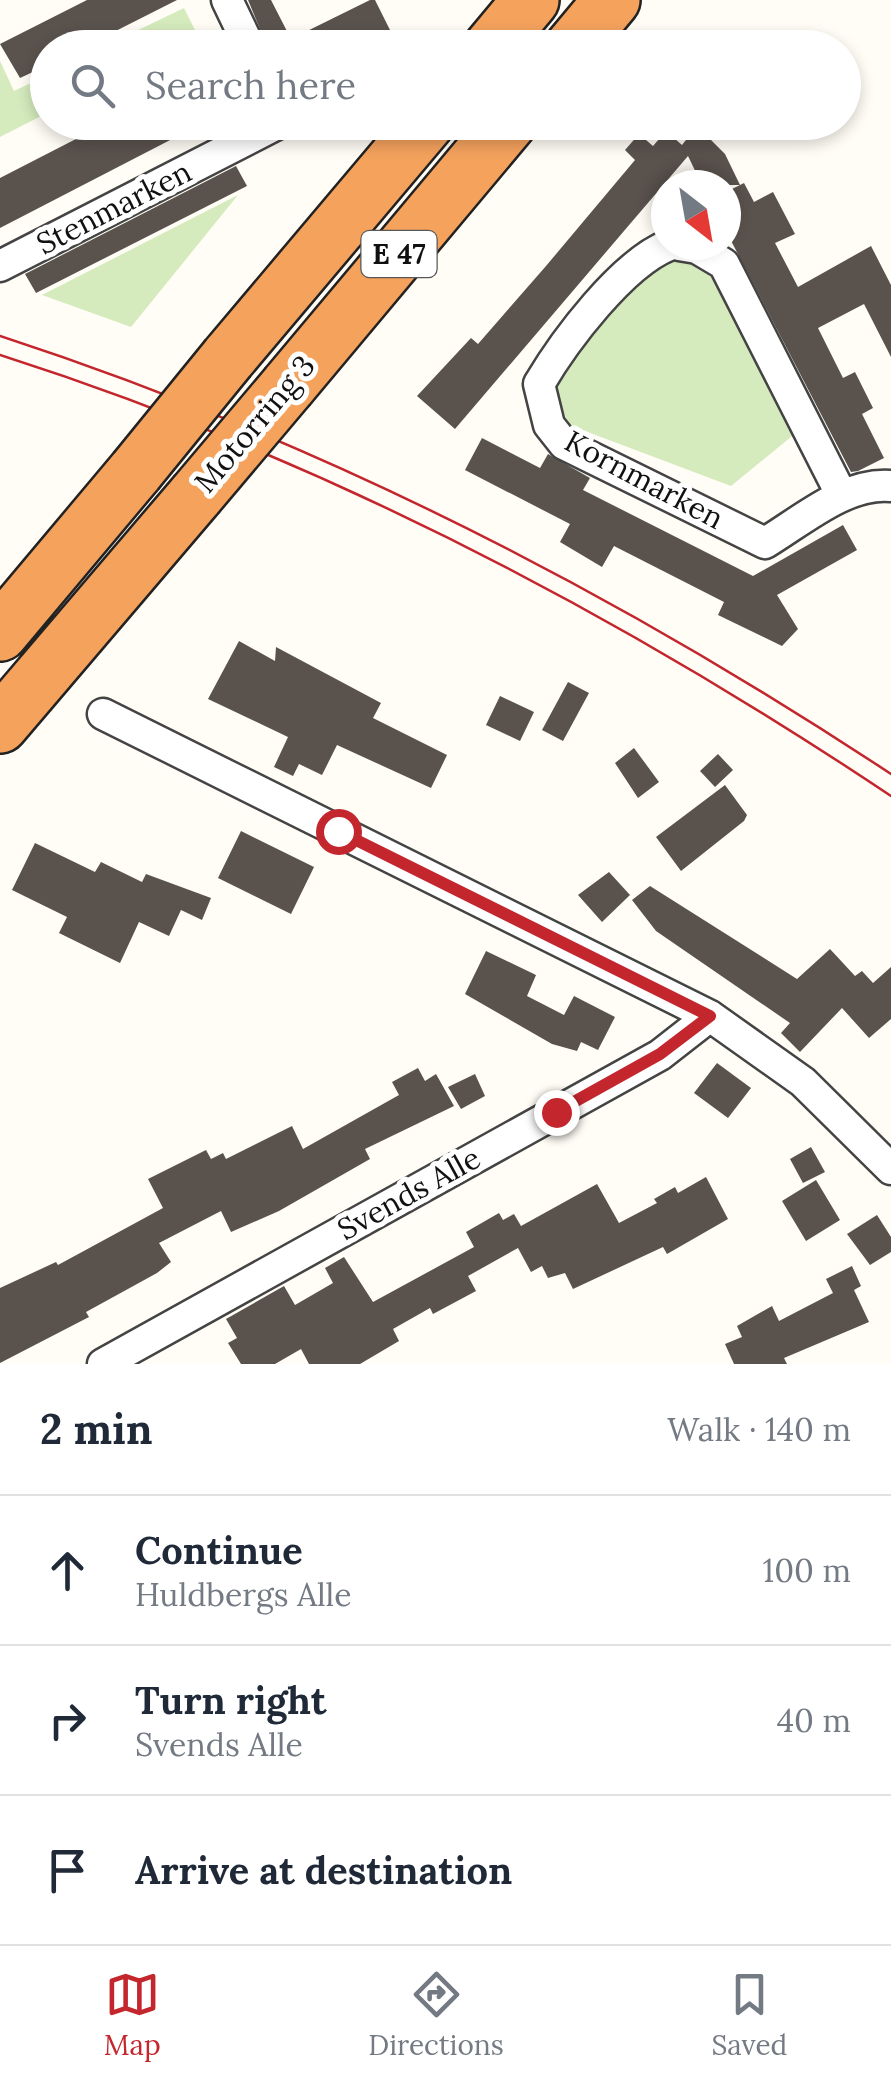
<!DOCTYPE html>
<html lang="en">
<head>
<meta charset="utf-8">
<style>
  :root { --surface:#fff; --page:#f6f6f7; --text:#1f2937; --muted:#747a83; --line:#e0e1e3; --accent:#c4262e }
  body { margin:0; font-family:Lora,serif; background:var(--page); color:var(--text) }
  .compass { position:absolute; left:651px; top:170px; width:90px; height:90px; border-radius:50%; background:var(--surface); box-shadow:0 5px 15px #0003; rotate:149deg }
  .stop { position:absolute; width:30px; height:30px; margin:-22px; border:8px solid #c4262e; border-radius:50%; background:#fff }
  .stop.end { background:#c4262e; border-color:#fff; box-shadow:0 2px 10px #0008 }
  .list { margin:0; padding:0; list-style:none }
  h2 { display:flex; justify-content:space-between; align-items:center; height:130px; margin:0; padding:0 40px; font-size:42px }
  h2 small { font-size:32px; font-weight:400; color:var(--muted) }
  .list li { display:grid; grid-template-columns:65px 1fr auto; gap:30px; align-items:center; box-sizing:border-box; height:150px; padding:0 40px; border-top:2px solid var(--line) }
  .list b { display:block; font-size:38px; white-space:nowrap }
  .list p { margin:0; font-size:32px; white-space:nowrap; color:var(--muted) }
  .list em { font-size:32px; font-style:normal; color:var(--muted) }
  .icon { flex:none; width:55px; height:55px; fill:none; stroke:currentColor; stroke-width:2; stroke-linecap:round; stroke-linejoin:round }
  .map { position:relative; flex:none; width:891px; height:1364px; overflow:hidden }
  .search { position:absolute; background:var(--surface); box-shadow:0 5px 15px #0003; left:30px; right:30px; top:30px; height:110px; display:flex; align-items:center; gap:25px; box-sizing:border-box; padding:0 35px; border-radius:55px; color:var(--muted); font-size:38px }
  .sheet { height:580px; background:var(--surface) }
  nav { display:flex; justify-content:space-around; align-items:center; box-sizing:border-box; height:140px; border-top:2px solid var(--line); background:var(--surface); font-size:28px; color:var(--muted) }
  nav a { display:grid; justify-items:center; gap:5px }
  nav .on { color:var(--accent) }
  .map>svg:first-child { display:block }
  .green { fill:#d5ebbd }
  .building { fill:#5a524d }
  .lines { fill:none; stroke-linecap:round; stroke-linejoin:round }
  .street-casing { stroke:#444; stroke-width:35 }
  .highway-casing { stroke:#222; stroke-width:60 }
  .street { stroke:#fff; stroke-width:30 }
  .highway { stroke:#f5a25d; stroke-width:55 }
  .tram { stroke:#c4262e; stroke-width:2.5 }
  .highway-bridge-casing { stroke:#222; stroke-width:60; stroke-linecap:butt }
  .highway-bridge { stroke:#f5a25d; stroke-width:55 }
  .route { stroke:#c4262e; stroke-width:12 }
  .labels { text-anchor:middle; stroke-width:10; stroke-linejoin:round; paint-order:stroke }
  .shield { fill:#fff; stroke:#585858; stroke-width:2.5 }
  .shield-label { font-size:28px; font-weight:bold; fill:#111 }
  .street-label { font-size:30px; fill:#111; stroke:#fff }
</style>
</head>
<body>
<div class="map">
<svg width="891" height="1364" viewBox="0 0 891 1364">
  <rect width="100%" height="100%" fill="#fffdf5"/>
  <path class="green" d="M 184,8 L 198,36 L 176,47 L 103,47 Z
    M 0,61 L 14,91 L 48,75 L 47,113 L 0,137 Z
    M 238,195 L 131,327 L 42,295 Z
    M 671,254 L 702,263 L 754,346 L 797,432 L 731,486 L 569,425 L 552,384 L 620,292 Z"/>
  <path class="building" d="M 87,0 L 177,0 L 82,48 L 48,48 L 48,65 L 20,78 L 0,44 Z
    M 248,0 L 271,0 L 291,39 L 370,0 L 375,0 L 390,30 L 356,48 L 268,48 Z
    M 109,122 L 205,122 L 0,228 L 0,178 Z
    M 697,126 L 725,154 L 740,185 L 702,185 L 688,156 L 455,429 L 417,396 L 471,338 L 478,344 L 546,266 L 635,160 L 625,150 L 639,134 L 653,146 L 666,131 L 682,145 Z
    M 236,166 L 247,186 L 36,293 L 25,274 Z
    M 744,183 L 754,202 L 773,192 L 795,234 L 775,243 L 798,287 L 871,246 L 891,285 L 891,357 L 864,304 L 818,328 L 843,378 L 855,372 L 873,408 L 862,414 L 884,458 L 858,471 L 851,472 L 726,231 L 726,192 Z
    M 482,438 L 540,468 L 548,454 L 590,478 L 583,490 L 753,576 L 843,525 L 857,550 L 777,595 L 798,629 L 782,646 L 718,615 L 724,602 L 614,546 L 602,567 L 560,542 L 570,524 L 465,470 Z
    M 239,641 L 275,661 L 276,647 L 381,703 L 373,718 L 447,755 L 431,788 L 337,745 L 322,775 L 299,764 L 293,776 L 274,767 L 288,737 L 208,699 Z
    M 568,682 L 589,693 L 563,741 L 542,730 Z
    M 500,696 L 534,712 L 520,741 L 486,725 Z
    M 634,748 L 659,782 L 638,798 L 615,763 Z
    M 718,754 L 733,770 L 715,787 L 700,771 Z
    M 725,785 L 747,815 L 744,821 L 681,871 L 656,837 Z
    M 241,831 L 314,867 L 291,914 L 218,878 Z
    M 35,843 L 95,872 L 101,862 L 142,882 L 146,874 L 211,898 L 202,920 L 181,910 L 169,936 L 139,922 L 120,963 L 59,933 L 67,917 L 12,890 Z
    M 609,872 L 630,895 L 602,922 L 578,895 Z
    M 650,886 L 797,979 L 830,949 L 855,976 L 862,971 L 873,983 L 891,967 L 891,1019 L 869,1038 L 842,1008 L 800,1052 L 781,1033 L 790,1023 L 656,931 L 632,900 Z
    M 486,951 L 536,975 L 527,996 L 564,1015 L 574,996 L 615,1017 L 598,1050 L 581,1042 L 577,1051 L 552,1044 L 465,994 Z
    M 717,1063 L 751,1088 L 728,1118 L 694,1093 Z
    M 418,1068 L 425,1081 L 436,1074 L 454,1106 L 365,1149 L 370,1159 L 279,1211 L 231,1232 L 221,1211 L 159,1243 L 171,1262 L 157,1273 L 86,1312 L 89,1317 L 0,1363 L 0,1288 L 56,1262 L 58,1265 L 163,1208 L 148,1179 L 206,1150 L 211,1159 L 223,1153 L 226,1159 L 292,1126 L 303,1149 L 399,1095 L 392,1082 Z
    M 475,1074 L 485,1096 L 461,1109 L 448,1087 Z
    M 811,1147 L 825,1172 L 803,1183 L 790,1159 Z
    M 706,1177 L 728,1219 L 667,1254 L 663,1247 L 573,1289 L 565,1273 L 548,1278 L 542,1266 L 531,1272 L 518,1248 L 468,1276 L 476,1291 L 433,1314 L 430,1308 L 393,1329 L 399,1341 L 360,1364 L 309,1364 L 301,1349 L 275,1364 L 241,1364 L 228,1343 L 237,1338 L 226,1319 L 284,1286 L 295,1305 L 333,1283 L 325,1268 L 344,1257 L 373,1302 L 474,1247 L 466,1232 L 499,1213 L 503,1220 L 514,1214 L 521,1226 L 597,1184 L 619,1223 L 657,1203 L 654,1199 L 675,1187 L 678,1193 Z
    M 816,1180 L 840,1220 L 806,1241 L 782,1201 Z
    M 877,1215 L 891,1237 L 891,1252 L 870,1265 L 847,1234 Z
    M 852,1266 L 861,1286 L 854,1290 L 869,1322 L 784,1358 L 787,1364 L 734,1364 L 725,1344 L 742,1337 L 737,1326 L 772,1306 L 779,1321 L 833,1293 L 826,1279 Z"/>
  <g class="lines">
    <g class="street-casing">
      <path id="street" d="M 227,0 L 250,48
        M 669,245 C 622,264 565,340 539,384 L 549,425 L 564,444 L 765,543 C 803,520 846,482 891,486
        M 679,245 L 697,248 L 724,264 L 842,496
        M 0,266 L 281,122
        M 103,714 L 710,1016 L 803,1082 L 891,1169
        M 103,1364 L 660,1055 L 710,1016"/>
    </g>
    <g class="highway-casing">
      <path id="highway" d="M 491,48 L 531,0
        M 572,48 L 612,0
        M 228,358 L 427,122
        M 288,386 L 509,122
        M 0,633 L 136,471
        M 0,725 L 196,495"/>
    </g>
    <use href="#street" class="street"/>
    <use href="#highway" class="highway"/>
    <path class="tram" d="M 0,336 C 316,439 614,591 891,774
      M 0,355 C 316,456 616,612 891,796"/>
    <g class="highway-bridge-casing">
      <path id="highway-bridge" d="M 136,471 L 228,358
        M 196,495 L 288,386"/>
    </g>
    <use href="#highway-bridge" class="highway-bridge"/>
  </g>
  <g class="lines">
    <path class="route" d="M 338,831 L 710,1016 L 660,1054 L 556,1112"/>
  </g>
  <g class="labels">
    <rect class="shield" x="361.5" y="231" width="75" height="46" rx="8"/>
    <g class="shield-label">
      <text x="399" y="264">E 47</text>
    </g>
    <g class="street-label">
      <text transform="translate(114 208) rotate(-27)" y="10">Stenmarken</text>
      <text transform="translate(255 424) rotate(-50)" y="10">Motorring 3</text>
      <text transform="translate(644 480) rotate(28)" y="10">Kornmarken</text>
      <text transform="translate(409 1194) rotate(-29)" y="10">Svends Alle</text>
    </g>
  </g>
</svg>
<svg class="compass" viewBox="-18 -18 36 36"><path d="M0-13l5 13h-10z" fill="#e53935"/><path d="M0 13l5-13h-10z" fill="#747a83"/></svg>
<div class="stop" style="left:338px;top:831px"></div>
<div class="stop end" style="left:556px;top:1112px"></div>
<div class="search"><svg class="icon" aria-label="search" viewBox="0 0 24 24"><circle cx="10" cy="10" r="6"/><path d="M15 15l6 6"/></svg>Search here</div>
</div>
<section class="sheet">
<h2>2 min<small>Walk · 140 m</small></h2>
<ul class="list">
<li><svg class="icon" aria-label="ahead" viewBox="0 0 24 24"><path d="M12 20V5M6 11l6-6 6 6"/></svg><div><b>Continue</b><p>Huldbergs Alle</p></div><em>100 m</em></li>
<li><svg class="icon" aria-label="right" viewBox="0 0 24 24"><path d="M7 20v-9h11M14 6l5 5-5 5"/></svg><div><b>Turn right</b><p>Svends Alle</p></div><em>40 m</em></li>
<li><svg class="icon" aria-label="arrive" viewBox="0 0 24 24"><path d="M6 21V4h12l-3 4 3 4H6"/></svg><div><b>Arrive at destination</b></div></li>
</ul>
</section>
<nav>
<a class="on"><svg class="icon" aria-label="map" viewBox="0 0 24 24"><path d="M3 6l6-2 6 2 6-2v14l-6 2-6-2-6 2zM9 4v14M15 6v14"/></svg>Map</a>
<a><svg class="icon" aria-label="directions" viewBox="0 0 24 24"><path d="M12 3l9 9-9 9-9-9zM9 14v-3h6M13 9l2 2-2 2"/></svg>Directions</a>
<a><svg class="icon" aria-label="saved" viewBox="0 0 24 24"><path d="M7 4h10v16l-5-4-5 4z"/></svg>Saved</a>
</nav>
</body>
</html>
